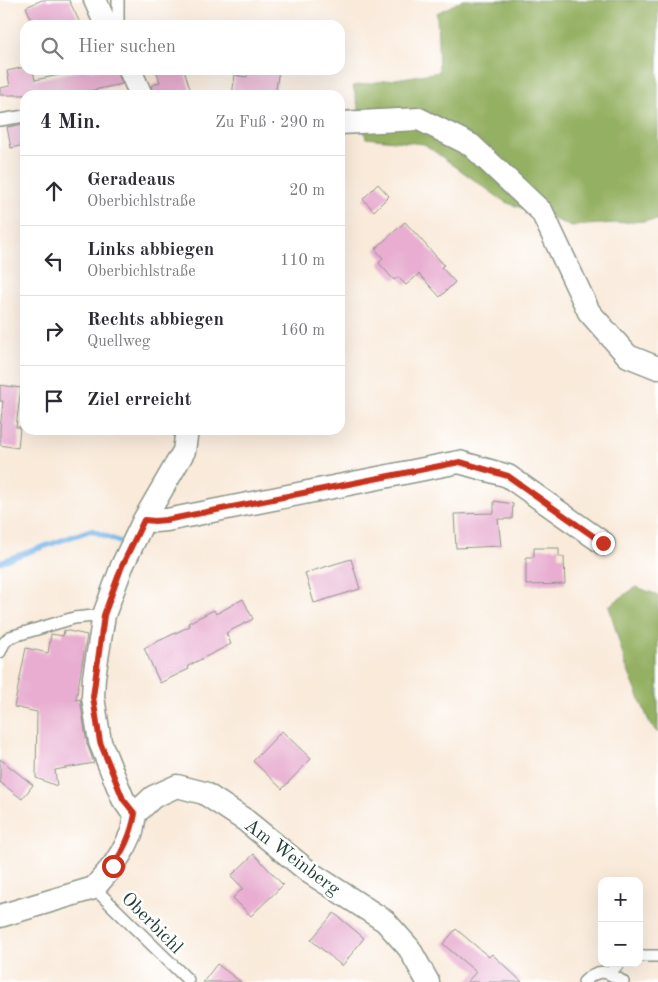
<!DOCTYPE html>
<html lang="de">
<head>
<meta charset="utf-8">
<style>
  :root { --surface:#fff; --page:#f7f7f7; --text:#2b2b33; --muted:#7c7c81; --line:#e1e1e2 }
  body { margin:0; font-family:"Old Standard TT",serif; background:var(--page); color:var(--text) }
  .controls { position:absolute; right:15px; bottom:15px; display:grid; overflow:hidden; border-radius:10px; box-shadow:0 5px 20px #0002 }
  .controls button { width:45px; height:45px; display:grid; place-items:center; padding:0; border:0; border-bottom:1px solid var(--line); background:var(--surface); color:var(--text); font:25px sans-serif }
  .stop { position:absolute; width:15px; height:15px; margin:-11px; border:4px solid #c8321e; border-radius:50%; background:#fff }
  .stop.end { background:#c8321e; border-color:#fff; box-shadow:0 1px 5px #0008 }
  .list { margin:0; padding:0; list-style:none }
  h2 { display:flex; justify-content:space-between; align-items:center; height:65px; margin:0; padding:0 20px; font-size:21px }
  h2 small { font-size:16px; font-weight:400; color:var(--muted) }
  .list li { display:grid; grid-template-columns:32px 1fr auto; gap:15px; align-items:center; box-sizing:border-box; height:70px; padding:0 20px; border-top:1px solid var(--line) }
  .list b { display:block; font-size:19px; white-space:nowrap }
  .list p { margin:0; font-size:16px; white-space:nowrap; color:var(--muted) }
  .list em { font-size:16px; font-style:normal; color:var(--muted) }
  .icon { flex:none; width:28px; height:28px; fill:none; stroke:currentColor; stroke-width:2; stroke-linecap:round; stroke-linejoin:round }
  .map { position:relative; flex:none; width:658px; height:982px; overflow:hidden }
  .search { position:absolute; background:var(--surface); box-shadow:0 5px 20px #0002; left:20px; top:20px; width:325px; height:55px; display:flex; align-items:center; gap:12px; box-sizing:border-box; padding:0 18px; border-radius:15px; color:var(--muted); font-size:19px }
  .panel { position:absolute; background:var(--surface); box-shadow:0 5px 20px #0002; left:20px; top:90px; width:325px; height:345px; border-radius:15px }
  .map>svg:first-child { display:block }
  .forest { fill:#94b062; stroke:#5a764b }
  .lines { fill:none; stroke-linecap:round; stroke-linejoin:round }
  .stream { stroke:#72b5e8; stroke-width:5.5 }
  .building { fill:#e8add0 }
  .service-casing { stroke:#8c9487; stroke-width:14 }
  .minor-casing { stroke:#8c9487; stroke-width:25 }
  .service { stroke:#fff; stroke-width:11 }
  .minor { stroke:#fff; stroke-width:22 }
  .route { stroke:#c8321e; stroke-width:6 }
  .labels { text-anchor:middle; stroke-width:5; stroke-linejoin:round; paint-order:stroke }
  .street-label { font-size:19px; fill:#1f3d34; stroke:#fff }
</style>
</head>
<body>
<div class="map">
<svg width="658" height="982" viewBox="0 0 658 982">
  <rect width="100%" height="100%" fill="#fff"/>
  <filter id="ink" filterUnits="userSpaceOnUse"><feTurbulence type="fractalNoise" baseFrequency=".02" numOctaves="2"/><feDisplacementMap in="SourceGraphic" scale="10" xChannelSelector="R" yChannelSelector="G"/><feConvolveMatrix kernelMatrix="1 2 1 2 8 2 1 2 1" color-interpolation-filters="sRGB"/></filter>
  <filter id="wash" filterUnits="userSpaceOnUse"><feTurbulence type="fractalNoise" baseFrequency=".0096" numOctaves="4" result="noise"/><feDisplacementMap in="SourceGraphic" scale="20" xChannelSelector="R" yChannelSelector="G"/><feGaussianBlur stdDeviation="1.12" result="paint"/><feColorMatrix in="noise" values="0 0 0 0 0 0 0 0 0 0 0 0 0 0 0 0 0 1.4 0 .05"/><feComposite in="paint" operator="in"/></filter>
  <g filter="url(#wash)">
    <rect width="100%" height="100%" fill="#f9eada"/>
    <path class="forest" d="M 463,0 L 658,0 L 658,220 L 572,226 L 505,202 L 424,144 L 366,138 L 353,86 L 439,72 L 437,13 Z
      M 636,587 L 658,595 L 658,733 L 651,726 L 626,666 L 609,606 Z"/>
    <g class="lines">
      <path class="stream" d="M 0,562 L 91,530 L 127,545"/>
    </g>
    <g id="blocks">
      <path class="building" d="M 42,0 L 69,0 L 81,25 L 34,25 L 26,7 Z
        M 25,67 L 25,70 L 33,70 L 35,80 L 83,70 L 117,70 L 122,84 L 70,95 L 0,95 L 0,88 L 10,86 L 7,71 Z
        M 156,70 L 184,70 L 192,95 L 154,95 L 151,86 L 160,82 Z
        M 248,70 L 279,70 L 275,95 L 232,95 L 235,75 L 247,77 Z
        M 25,124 L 25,145 L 11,148 L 7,127 Z
        M 378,184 L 389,196 L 374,211 L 363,199 Z
        M 405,222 L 444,265 L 441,267 L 455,282 L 440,297 L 419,274 L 406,285 L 398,277 L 394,280 L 379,263 L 383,258 L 375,249 Z
        M 0,385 L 21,388 L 16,427 L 20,427 L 18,448 L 0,445 L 0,428 L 3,401 L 0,401 Z
        M 494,501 L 513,504 L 512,519 L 498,519 L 501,546 L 456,548 L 454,514 L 494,513 Z
        M 534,548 L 559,548 L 559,557 L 564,557 L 565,584 L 526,585 L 526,557 L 534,557 Z
        M 351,559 L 360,589 L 314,603 L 305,573 Z
        M 243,599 L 253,619 L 226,633 L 231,644 L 188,666 L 189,669 L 160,683 L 144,648 L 190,626 L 188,623 L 214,610 L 216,614 Z
        M 64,630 L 87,635 L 76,700 L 80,699 L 87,744 L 94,763 L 55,770 L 57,786 L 36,778 L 37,712 L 14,707 L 26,648 L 48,653 L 51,634 L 63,636 Z
        M 282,731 L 311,759 L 282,789 L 253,761 Z
        M 0,759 L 33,785 L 22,799 L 0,782 Z
        M 254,854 L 283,885 L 251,916 L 233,898 L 243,888 L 231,876 Z
        M 334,913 L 364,938 L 342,966 L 311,940 Z
        M 456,929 L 489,957 L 492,954 L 522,982 L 467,982 L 476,972 L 443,944 Z
        M 217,964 L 241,982 L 203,982 Z"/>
    </g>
  </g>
  <g filter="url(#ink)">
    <use href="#blocks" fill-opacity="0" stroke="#8c9487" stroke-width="1"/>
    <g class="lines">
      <g class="service-casing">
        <path id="service" d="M 118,0 L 118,25
          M 0,120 L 25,116
          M 0,652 L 4,643 L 10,637 L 74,618 L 104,615
          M 94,888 L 188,980
          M 639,956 L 658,956
          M 610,973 L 619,963
          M 584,982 C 599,966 609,972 623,982"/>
      </g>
      <g class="minor-casing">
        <path id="minor" d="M 95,0 L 106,25
          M 130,70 L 141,95
          M 340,123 L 419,119 L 471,145 L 542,212 L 589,312 L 628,356 L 658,368
          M 144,520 L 155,521 L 167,520 L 459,462 L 508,476 L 603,543
          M 135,814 L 130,809 L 123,799 L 100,742 L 93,697 L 94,677 L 104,615 L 122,566 L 144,520 L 184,451 L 187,430
          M 135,814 L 153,797 L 177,786 L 204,793 L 245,820 L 309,872 L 385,921 L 409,948 L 428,982
          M 0,916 L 94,888 L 113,866 L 125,847 L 132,832 L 135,814"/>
      </g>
      <use href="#service" class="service"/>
      <use href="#minor" class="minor"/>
    </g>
  </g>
  <g class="lines" filter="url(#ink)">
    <path class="route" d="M 113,866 C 124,849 131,835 135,814 L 123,799 L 100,742 L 93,697 L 104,615 L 122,566 L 144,520 L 155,521 L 166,520 L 460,462 L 508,476 L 603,543"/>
  </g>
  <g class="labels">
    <g class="street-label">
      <text transform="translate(293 856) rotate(37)" y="7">Am Weinberg</text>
      <text transform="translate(153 922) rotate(45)" y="7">Oberbichl</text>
    </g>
  </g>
</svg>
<div class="controls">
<button>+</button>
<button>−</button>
</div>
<div class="stop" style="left:113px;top:866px"></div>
<div class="stop end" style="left:603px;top:543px"></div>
<div class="search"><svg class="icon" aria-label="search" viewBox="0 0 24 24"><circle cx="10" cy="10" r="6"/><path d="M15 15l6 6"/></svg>Hier suchen</div>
<section class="panel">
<h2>4 Min.<small>Zu Fuß · 290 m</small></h2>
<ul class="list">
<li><svg class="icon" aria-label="ahead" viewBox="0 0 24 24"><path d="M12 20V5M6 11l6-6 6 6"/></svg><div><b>Geradeaus</b><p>Oberbichlstraße</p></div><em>20 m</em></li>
<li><svg class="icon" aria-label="left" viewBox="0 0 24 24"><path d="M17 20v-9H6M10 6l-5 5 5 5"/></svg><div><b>Links abbiegen</b><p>Oberbichlstraße</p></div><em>110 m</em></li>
<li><svg class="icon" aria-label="right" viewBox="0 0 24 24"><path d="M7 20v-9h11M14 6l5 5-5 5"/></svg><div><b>Rechts abbiegen</b><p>Quellweg</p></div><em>160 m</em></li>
<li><svg class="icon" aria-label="arrive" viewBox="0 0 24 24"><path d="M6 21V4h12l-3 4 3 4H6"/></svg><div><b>Ziel erreicht</b></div></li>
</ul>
</section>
</div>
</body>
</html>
